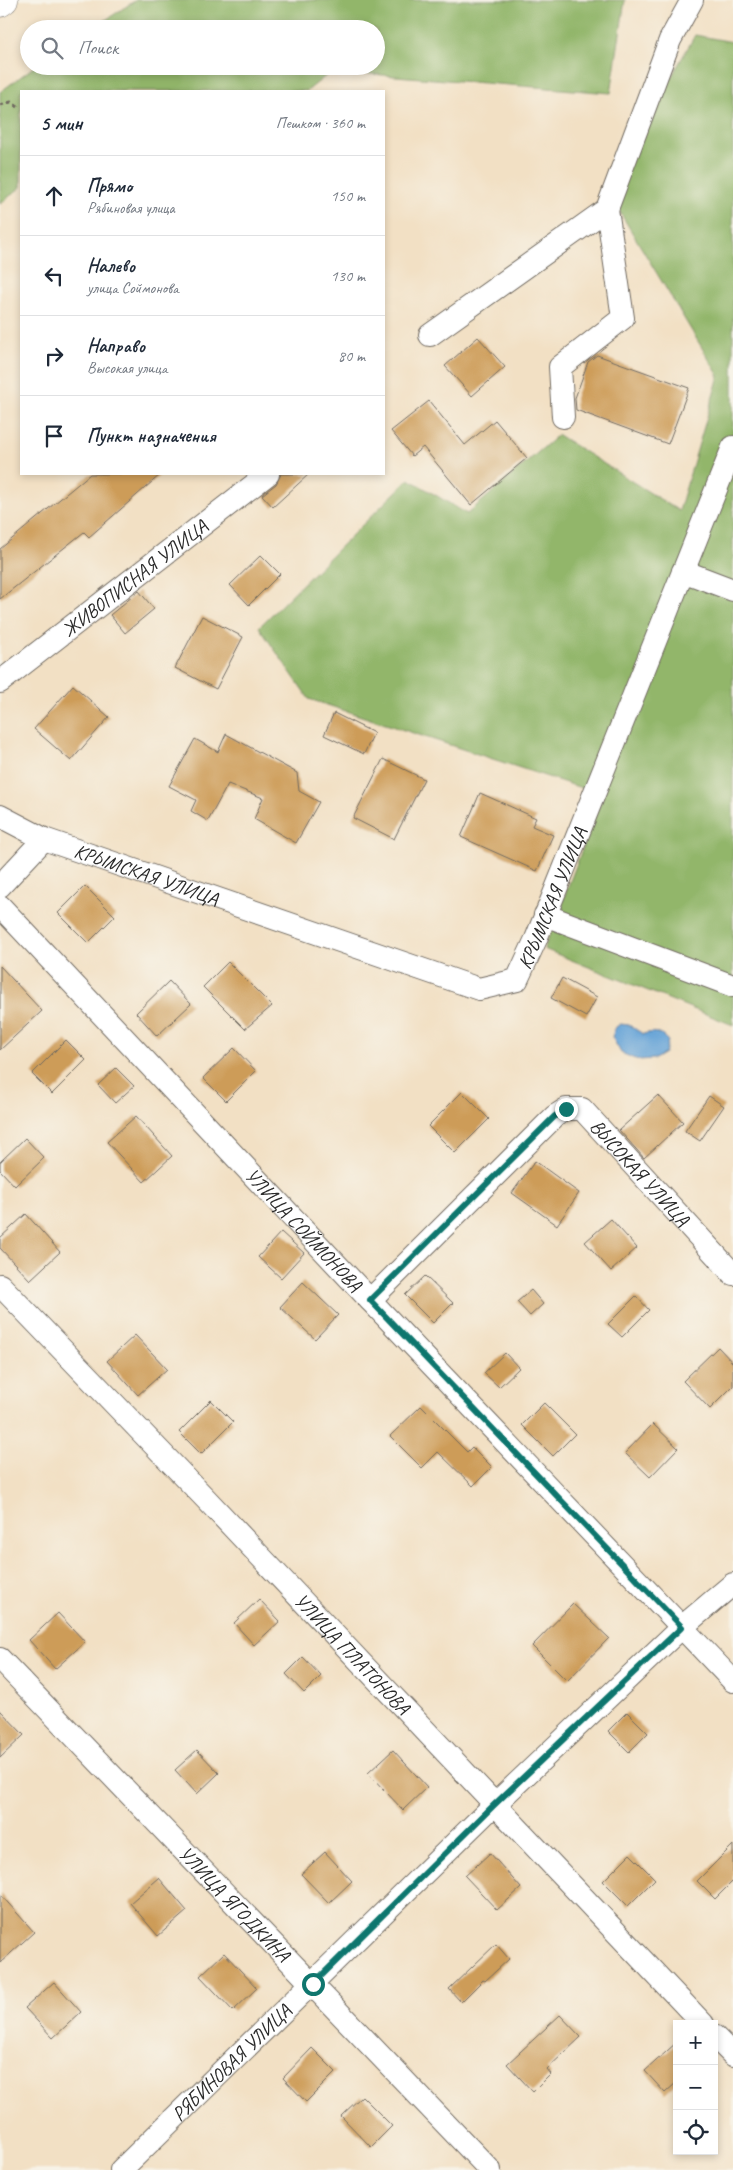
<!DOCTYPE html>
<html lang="ru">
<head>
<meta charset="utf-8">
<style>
  :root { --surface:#fff; --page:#f6f6f7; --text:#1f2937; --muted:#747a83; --line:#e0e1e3 }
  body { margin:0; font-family:Caveat,sans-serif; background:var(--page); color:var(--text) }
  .controls { position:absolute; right:15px; bottom:15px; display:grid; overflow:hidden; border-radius:0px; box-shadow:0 2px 8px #0003 }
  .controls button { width:45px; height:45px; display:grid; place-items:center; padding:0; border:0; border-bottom:1px solid var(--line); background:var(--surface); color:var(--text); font:25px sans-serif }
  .stop { position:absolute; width:15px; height:15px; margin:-11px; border:4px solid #0f766e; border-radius:50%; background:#fff }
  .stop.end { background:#0f766e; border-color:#fff; box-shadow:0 1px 5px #0008 }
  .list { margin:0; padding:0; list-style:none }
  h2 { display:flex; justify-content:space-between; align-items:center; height:65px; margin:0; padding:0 20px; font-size:21px }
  h2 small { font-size:16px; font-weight:400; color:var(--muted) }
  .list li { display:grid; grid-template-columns:32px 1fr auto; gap:15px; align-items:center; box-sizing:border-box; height:80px; padding:0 20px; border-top:1px solid var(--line) }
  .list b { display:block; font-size:19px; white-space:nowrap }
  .list p { margin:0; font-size:16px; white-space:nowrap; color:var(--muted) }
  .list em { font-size:16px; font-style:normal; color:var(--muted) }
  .icon { flex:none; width:28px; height:28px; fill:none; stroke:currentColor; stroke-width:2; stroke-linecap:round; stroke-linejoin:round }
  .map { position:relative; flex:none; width:733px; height:2170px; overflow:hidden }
  .search { position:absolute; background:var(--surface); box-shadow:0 2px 8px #0003; left:20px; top:20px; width:365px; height:55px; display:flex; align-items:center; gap:12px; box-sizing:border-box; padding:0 18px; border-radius:28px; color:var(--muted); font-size:19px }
  .panel { position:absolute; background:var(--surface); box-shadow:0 2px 8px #0003; left:20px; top:90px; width:365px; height:385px; border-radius:0px }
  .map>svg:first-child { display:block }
  .forest { fill:#92b66a; stroke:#5e704a }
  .water { fill:#65a3d7; stroke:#486781 }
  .building { fill:#cd9c59 }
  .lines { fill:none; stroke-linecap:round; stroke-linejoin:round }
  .minor-casing { stroke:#716a61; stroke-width:24 }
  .major-casing { stroke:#716a61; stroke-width:29 }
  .path { stroke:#716a61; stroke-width:3; stroke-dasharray:4 4; stroke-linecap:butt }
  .minor { stroke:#fff; stroke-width:22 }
  .major { stroke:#fff; stroke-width:28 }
  .route { stroke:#0f766e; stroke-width:6 }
  .labels { text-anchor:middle; stroke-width:4.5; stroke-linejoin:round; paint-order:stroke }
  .street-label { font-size:20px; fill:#2b2b2b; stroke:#f7f3e8 }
</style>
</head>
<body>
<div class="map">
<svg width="733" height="2170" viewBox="0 0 733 2170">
  <rect width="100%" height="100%" fill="#f7f3e8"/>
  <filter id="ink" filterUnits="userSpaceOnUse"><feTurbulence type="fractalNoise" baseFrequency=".02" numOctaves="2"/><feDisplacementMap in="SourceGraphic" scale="10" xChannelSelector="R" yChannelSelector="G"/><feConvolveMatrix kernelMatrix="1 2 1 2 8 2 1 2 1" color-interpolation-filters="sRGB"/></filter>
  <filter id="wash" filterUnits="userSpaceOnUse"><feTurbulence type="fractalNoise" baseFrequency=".0096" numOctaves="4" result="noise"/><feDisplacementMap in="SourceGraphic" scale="20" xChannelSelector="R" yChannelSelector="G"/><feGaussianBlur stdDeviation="1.12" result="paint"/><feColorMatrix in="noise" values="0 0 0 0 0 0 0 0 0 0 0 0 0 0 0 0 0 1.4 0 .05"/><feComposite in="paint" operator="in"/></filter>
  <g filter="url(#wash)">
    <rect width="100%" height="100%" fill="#f2e0c4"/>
    <path class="forest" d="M 136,0 L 625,0 L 611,93 L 332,71 L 307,91 L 21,91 L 21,187 L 0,204 L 0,92 L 35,66 L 376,66 L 376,29 L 92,29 Z
      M 695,35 L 733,42 L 733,1025 L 544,949 L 603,795 L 309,699 L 259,627 L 409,479 L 467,514 L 558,435 L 679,511 L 719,376 L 607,191 Z"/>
    <path class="water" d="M 620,1024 L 629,1025 L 643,1034 C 655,1031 660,1032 668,1041 L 665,1053 L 655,1059 L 638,1060 L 621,1053 L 612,1037 L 615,1028 Z"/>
    <g id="blocks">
      <path class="building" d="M 478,337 L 505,367 L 472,396 L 445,366 Z
        M 597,355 L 689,388 L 668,444 L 576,410 L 575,398 L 588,362 Z
        M 429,401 L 465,445 L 495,420 L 527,458 L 471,505 L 423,447 L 412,456 L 391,431 Z
        M 90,474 L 161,474 L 89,537 L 84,532 L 0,599 L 0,549 Z
        M 281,474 L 309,474 L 273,507 L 262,495 L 276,484 Z
        M 261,555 L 280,574 L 249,605 L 230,585 Z
        M 139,591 L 154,609 L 125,633 L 110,615 Z
        M 202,616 L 243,637 L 216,689 L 175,668 Z
        M 73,685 L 109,717 L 71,761 L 34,729 Z
        M 334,713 L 374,733 L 364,754 L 324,735 Z
        M 226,734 L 297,773 L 299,791 L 319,802 L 296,843 L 254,819 L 263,798 L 228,784 L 208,821 L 191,811 L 196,800 L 169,786 L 195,739 L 218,752 Z
        M 383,759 L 424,779 L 394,839 L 353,818 Z
        M 480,793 L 536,818 L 532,826 L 553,835 L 537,871 L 461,837 Z
        M 85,886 L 115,916 L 88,943 L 58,913 Z
        M 228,962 L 272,1006 L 245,1029 L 203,987 Z
        M 0,966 L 42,1011 L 0,1050 Z
        M 562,978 L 597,997 L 586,1017 L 551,998 Z
        M 169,981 L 191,1004 L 157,1036 L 136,1013 Z
        M 66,1040 L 86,1060 L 52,1094 L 32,1074 Z
        M 234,1048 L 256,1071 L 226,1101 L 203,1078 Z
        M 116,1068 L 134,1086 L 115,1103 L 98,1085 Z
        M 462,1092 L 489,1119 L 455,1153 L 428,1126 Z
        M 658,1095 L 683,1122 L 644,1158 L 619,1130 Z
        M 709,1096 L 724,1106 L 700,1141 L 685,1131 Z
        M 136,1116 L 172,1156 L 144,1182 L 107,1142 Z
        M 25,1138 L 44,1158 L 15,1186 L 0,1170 L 0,1162 Z
        M 535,1161 L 579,1193 L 557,1225 L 512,1193 Z
        M 26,1214 L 60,1252 L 30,1280 L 0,1248 L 0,1238 Z
        M 611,1219 L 637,1248 L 611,1271 L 585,1242 Z
        M 281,1232 L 304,1253 L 281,1278 L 258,1257 Z
        M 425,1276 L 453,1303 L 433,1323 L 405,1295 Z
        M 303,1282 L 338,1315 L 315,1339 L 280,1307 Z
        M 531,1290 L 543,1304 L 530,1316 L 517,1302 Z
        M 636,1296 L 649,1310 L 622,1337 L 608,1324 Z
        M 135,1335 L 167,1369 L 138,1395 L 107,1361 Z
        M 718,1347 L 733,1363 L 733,1386 L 710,1409 L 683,1381 Z
        M 505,1353 L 519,1368 L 499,1387 L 484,1373 Z
        M 211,1400 L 233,1422 L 201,1454 L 179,1432 Z
        M 544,1403 L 575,1434 L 553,1456 L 522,1425 Z
        M 421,1406 L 467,1452 L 472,1447 L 492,1467 L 473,1486 L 438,1452 L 422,1468 L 390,1436 Z
        M 653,1424 L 678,1448 L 650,1477 L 625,1453 Z
        M 259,1599 L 280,1621 L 254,1645 L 234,1623 Z
        M 573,1604 L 609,1638 L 567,1681 L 532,1646 Z
        M 58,1613 L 85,1642 L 55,1669 L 29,1640 Z
        M 303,1657 L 321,1676 L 304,1693 L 286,1674 Z
        M 0,1710 L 24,1735 L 0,1758 Z
        M 627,1712 L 648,1733 L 629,1752 L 608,1731 Z
        M 197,1750 L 219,1773 L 197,1794 L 175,1770 Z
        M 393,1750 L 427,1787 L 403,1810 L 368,1773 Z
        M 733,1845 L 733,1881 L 715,1899 L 697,1881 Z
        M 325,1852 L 352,1881 L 329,1903 L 301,1874 Z
        M 490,1853 L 521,1888 L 497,1910 L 465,1876 Z
        M 630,1854 L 655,1879 L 628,1906 L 603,1881 Z
        M 159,1878 L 187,1911 L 158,1936 L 130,1903 Z
        M 0,1894 L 34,1932 L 0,1963 Z
        M 496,1944 L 509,1959 L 485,1981 L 483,1980 L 461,2002 L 449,1989 Z
        M 224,1953 L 257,1988 L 233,2011 L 200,1976 Z
        M 54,1982 L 81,2012 L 53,2038 L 25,2008 Z
        M 560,2015 L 581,2037 L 547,2069 L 551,2074 L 533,2092 L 507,2064 Z
        M 677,2042 L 677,2082 L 665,2093 L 645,2071 Z
        M 312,2048 L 336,2072 L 306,2102 L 283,2078 Z
        M 362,2096 L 392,2126 L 371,2147 L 341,2116 Z"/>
    </g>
  </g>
  <g filter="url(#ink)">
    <use href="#blocks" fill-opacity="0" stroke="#716a61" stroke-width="1"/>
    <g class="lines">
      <g class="minor-casing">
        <g id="minor">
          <path d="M 430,335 L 607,209 L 670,40 L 692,0"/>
          <path d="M 563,417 L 560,367 L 623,318 L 607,209"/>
          <path d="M 683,571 L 733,590"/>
          <path id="s1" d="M 0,682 L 268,474"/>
          <path id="s2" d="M 0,816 L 44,839 L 479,989 L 517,980 L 536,939 L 733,447"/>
          <path d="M 0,886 L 44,839"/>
          <path id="s3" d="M 0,906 L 370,1300 L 733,1681"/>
          <path d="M 545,915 L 733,986"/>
          <path id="s4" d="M 0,1285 L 206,1499 L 703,2024"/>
          <path id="s5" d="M 370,1300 L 555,1116 L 566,1109 L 582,1109 L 733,1274"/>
          <path id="s6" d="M 0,1659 L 490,2170"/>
          <path d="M 714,2036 L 733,2055"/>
          <path id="s7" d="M 121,2170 L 494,1805 L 682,1627 L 733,1584"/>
        </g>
      </g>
      <g class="major-casing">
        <path id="major" d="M 0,3 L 4,0"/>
      </g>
      <path class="path" d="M 0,105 L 11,102 L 21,109"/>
      <use href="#minor" class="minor"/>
      <use href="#major" class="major"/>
    </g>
  </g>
  <g class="lines" filter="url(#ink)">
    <path class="route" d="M 313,1984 L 494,1805 L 682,1627 L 370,1300 L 555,1116 L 566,1109"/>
  </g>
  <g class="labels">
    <g class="street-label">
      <text dy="7" stroke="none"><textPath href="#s1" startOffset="170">ЖИВОПИСНАЯ УЛИЦА</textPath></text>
      <text dy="7" stroke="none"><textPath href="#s2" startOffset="158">КРЫМСКАЯ УЛИЦА</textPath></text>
      <text dy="7" stroke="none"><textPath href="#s2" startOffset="638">КРЫМСКАЯ УЛИЦА</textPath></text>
      <text dy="7" stroke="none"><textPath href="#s5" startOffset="376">ВЫСОКАЯ УЛИЦА</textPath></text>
      <text dy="7" stroke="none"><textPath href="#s3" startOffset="444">УЛИЦА СОЙМОНОВА</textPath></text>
      <text dy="7" stroke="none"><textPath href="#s4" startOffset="510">УЛИЦА ПЛАТОНОВА</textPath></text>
      <text dy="7" stroke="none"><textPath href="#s6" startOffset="339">УЛИЦА ЯГОДКИНА</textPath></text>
      <text dy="7" stroke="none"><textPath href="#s7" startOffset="154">РЯБИНОВАЯ УЛИЦА</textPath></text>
    </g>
  </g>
</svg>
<div class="controls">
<button>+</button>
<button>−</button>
<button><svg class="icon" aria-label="locate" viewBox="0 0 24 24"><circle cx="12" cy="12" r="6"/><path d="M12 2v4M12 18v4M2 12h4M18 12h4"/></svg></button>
</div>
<div class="stop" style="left:313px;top:1984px"></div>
<div class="stop end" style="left:566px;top:1109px"></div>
<div class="search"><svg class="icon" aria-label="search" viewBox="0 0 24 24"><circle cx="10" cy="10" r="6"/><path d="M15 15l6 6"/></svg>Поиск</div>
<section class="panel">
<h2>5 мин<small>Пешком · 360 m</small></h2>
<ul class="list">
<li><svg class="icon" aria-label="ahead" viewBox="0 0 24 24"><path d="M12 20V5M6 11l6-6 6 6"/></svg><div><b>Прямо</b><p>Рябиновая улица</p></div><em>150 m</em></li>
<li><svg class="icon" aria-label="left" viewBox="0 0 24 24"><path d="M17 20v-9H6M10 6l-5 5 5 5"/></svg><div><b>Налево</b><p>улица Соймонова</p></div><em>130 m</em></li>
<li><svg class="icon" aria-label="right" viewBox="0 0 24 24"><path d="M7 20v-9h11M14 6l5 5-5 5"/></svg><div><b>Направо</b><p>Высокая улица</p></div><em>80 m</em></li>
<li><svg class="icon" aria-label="arrive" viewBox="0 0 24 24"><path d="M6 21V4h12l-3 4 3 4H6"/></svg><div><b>Пункт назначения</b></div></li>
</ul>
</section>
</div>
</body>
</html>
